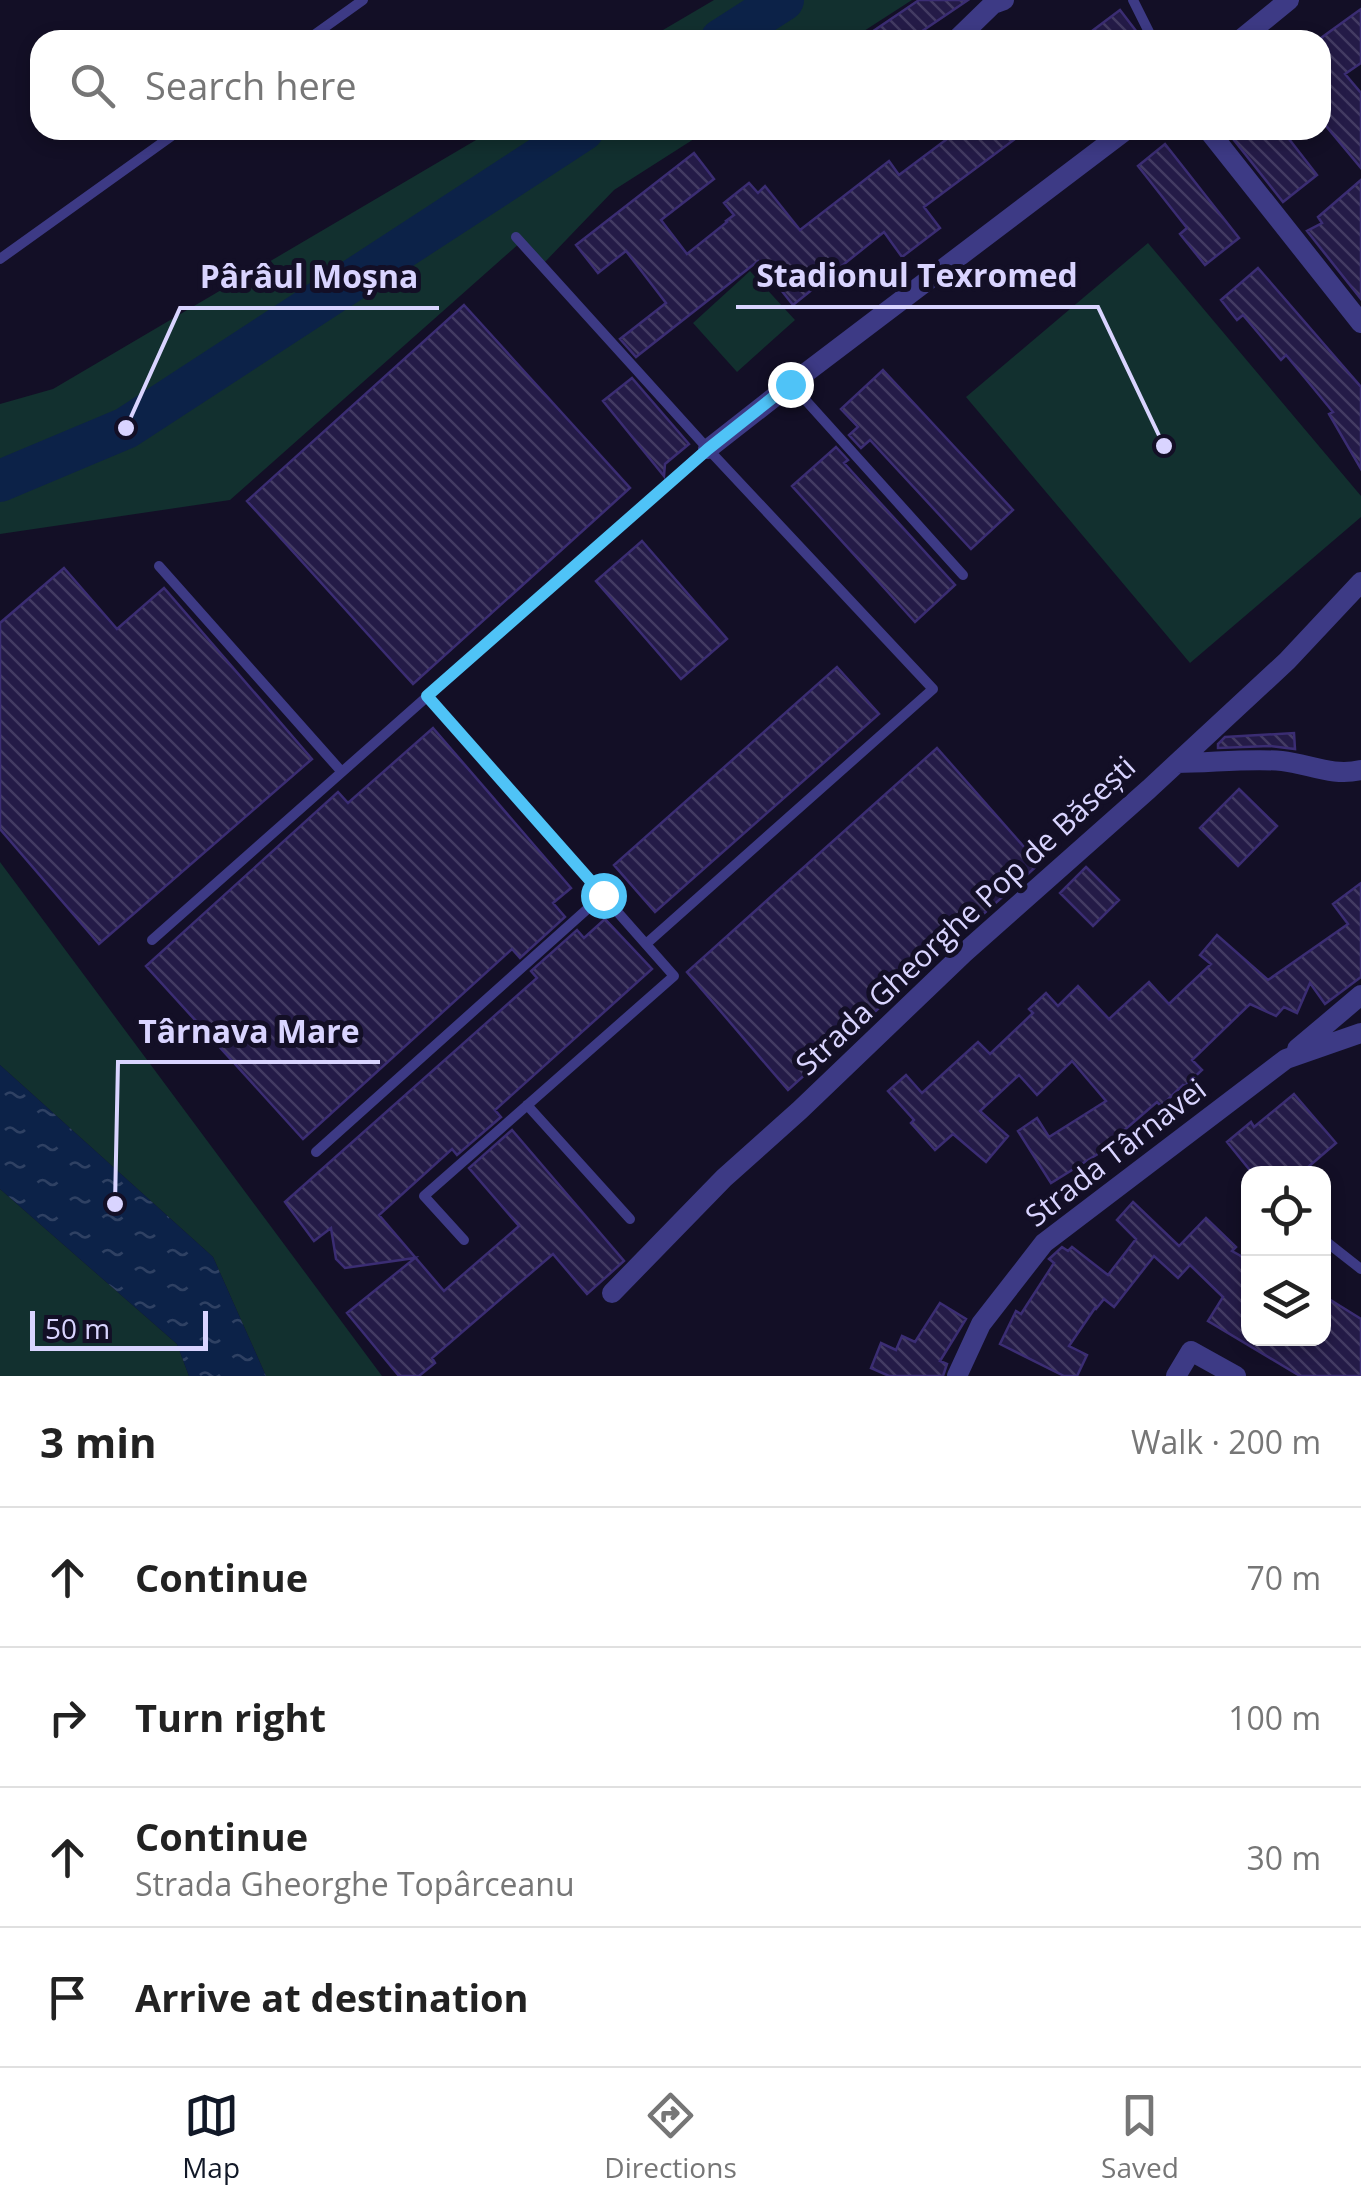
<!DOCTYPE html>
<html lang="en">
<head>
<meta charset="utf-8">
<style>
  :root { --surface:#fff; --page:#f6f6f6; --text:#222; --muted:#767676; --line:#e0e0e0; --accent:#111827 }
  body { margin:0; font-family:"Open Sans",sans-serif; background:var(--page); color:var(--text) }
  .controls { position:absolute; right:30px; bottom:30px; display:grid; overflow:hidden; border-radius:20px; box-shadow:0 5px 15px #0003 }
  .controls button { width:90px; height:90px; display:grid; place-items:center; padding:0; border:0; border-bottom:2px solid var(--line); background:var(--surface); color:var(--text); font:50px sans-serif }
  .scale { position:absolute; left:30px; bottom:25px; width:178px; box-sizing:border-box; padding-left:10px; border:5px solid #d9d4ff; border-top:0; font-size:28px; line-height:35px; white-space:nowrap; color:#d9d4ff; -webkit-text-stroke:8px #130f26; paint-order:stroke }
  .stop { position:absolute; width:30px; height:30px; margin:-22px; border:8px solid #4fc3f7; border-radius:50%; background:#fff }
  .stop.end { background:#4fc3f7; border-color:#fff; box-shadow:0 2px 10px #0008 }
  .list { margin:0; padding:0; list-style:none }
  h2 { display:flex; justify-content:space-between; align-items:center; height:130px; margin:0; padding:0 40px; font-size:42px }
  h2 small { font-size:32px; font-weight:400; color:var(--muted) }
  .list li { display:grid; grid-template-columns:65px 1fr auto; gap:30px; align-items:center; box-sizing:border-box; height:140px; padding:0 40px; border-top:2px solid var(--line) }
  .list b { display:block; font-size:38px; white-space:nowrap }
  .list p { margin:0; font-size:32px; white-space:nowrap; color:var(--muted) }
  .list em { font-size:32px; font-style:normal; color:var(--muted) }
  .icon { flex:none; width:55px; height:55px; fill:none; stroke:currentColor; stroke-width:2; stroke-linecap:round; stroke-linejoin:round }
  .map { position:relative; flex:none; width:1361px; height:1376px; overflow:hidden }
  .search { position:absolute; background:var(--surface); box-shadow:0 5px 15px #0003; left:30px; right:30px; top:30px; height:110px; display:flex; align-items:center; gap:25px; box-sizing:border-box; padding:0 35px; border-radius:30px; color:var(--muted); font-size:38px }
  .sheet { height:690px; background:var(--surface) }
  nav { display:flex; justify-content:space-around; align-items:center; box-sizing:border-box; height:140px; border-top:2px solid var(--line); background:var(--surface); font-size:28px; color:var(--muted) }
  nav a { display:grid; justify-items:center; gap:5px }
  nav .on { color:var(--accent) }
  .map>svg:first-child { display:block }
  .grass { fill:#12302f }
  .water { fill:url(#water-ripples) }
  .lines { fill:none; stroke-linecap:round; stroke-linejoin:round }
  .river { stroke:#0c2248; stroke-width:42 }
  .building { fill:url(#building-back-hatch); stroke:#3b2d73; stroke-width:2.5 }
  .service { stroke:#3d3a85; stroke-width:10 }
  .minor { stroke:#3d3a85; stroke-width:20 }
  .route { stroke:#4fc3f7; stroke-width:12 }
  .labels { text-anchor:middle; stroke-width:10; stroke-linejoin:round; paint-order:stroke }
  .street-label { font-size:30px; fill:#d9d4ff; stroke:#130f26 }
  .leader { fill:none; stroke:#d9d4ff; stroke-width:4 }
  .callout-dot { fill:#d9d4ff; stroke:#130f26; stroke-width:4 }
  .callout-label { font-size:32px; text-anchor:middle; font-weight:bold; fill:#d9d4ff; stroke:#130f26; stroke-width:10; stroke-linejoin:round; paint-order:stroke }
</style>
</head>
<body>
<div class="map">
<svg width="1361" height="1376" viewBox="0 0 1361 1376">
  <defs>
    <pattern id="water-ripples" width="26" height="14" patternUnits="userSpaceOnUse" patternTransform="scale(2.5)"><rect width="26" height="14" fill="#0c2248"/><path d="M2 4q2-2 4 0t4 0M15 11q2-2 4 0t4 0" fill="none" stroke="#2f4163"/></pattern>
    <pattern id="building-back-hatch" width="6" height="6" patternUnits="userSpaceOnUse" patternTransform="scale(2.5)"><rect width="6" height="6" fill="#241b47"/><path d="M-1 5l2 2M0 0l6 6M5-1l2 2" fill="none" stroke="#433b63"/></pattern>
  </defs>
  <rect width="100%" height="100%" fill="#130f26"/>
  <path class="grass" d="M 714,0 L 783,0 L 770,10 L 786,0 L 912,0 L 850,40 L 646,40 Z
    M 493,130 L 708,130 L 614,190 L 543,264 L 522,241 L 230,500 L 0,534 L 0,404 L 53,389 Z
    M 1148,243 L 1361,496 L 1361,517 L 1190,663 L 966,397 Z
    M 750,271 L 795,320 L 737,372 L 693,323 Z
    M 0,862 L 382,1376 L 266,1376 L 213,1257 L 0,1065 Z
    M 0,1189 L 177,1344 L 189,1376 L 0,1376 Z"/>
  <path class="water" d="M 0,1065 L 213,1257 L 266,1376 L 189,1376 L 177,1344 L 0,1189 Z"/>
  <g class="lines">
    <path class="river" d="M 721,40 L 783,0
      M 0,481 L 126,428 L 583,130"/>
  </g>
  <path class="building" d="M 919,0 L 968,0 L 909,40 L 860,40 Z
    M 1361,9 L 1361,63 L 1345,74 L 1361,93 L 1361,168 L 1321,120 L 1321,38 Z
    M 1120,10 L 1143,40 L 1080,40 Z
    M 959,130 L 1027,130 L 924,207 L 940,228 L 902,257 L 884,232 L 793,305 L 758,261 L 636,357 L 620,339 L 666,303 L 626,251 L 598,273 L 576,245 L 694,153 L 714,179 L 661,220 L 687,254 L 727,222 L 726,221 L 734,215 L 724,203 L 749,183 L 758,193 L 765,186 L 800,230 L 889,161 L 899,175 Z
    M 1226,130 L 1282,130 L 1317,175 L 1283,202 Z
    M 1165,144 L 1239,238 L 1205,265 L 1180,234 L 1187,228 L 1138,166 Z
    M 1361,180 L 1361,299 L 1307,231 L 1322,223 L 1318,217 Z
    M 1258,268 L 1361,387 L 1361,469 L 1329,414 L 1333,412 L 1286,355 L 1281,360 L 1243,315 L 1237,320 L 1221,300 Z
    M 464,305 L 630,488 L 413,684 L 247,501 Z
    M 883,370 L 1013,510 L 971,549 L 870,440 L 861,448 L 849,435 L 858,427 L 841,409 Z
    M 632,378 L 689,444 L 665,464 L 664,476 L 603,401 Z
    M 836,447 L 848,460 L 844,463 L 955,585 L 915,622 L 792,486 Z
    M 642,541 L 727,639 L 681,679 L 596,581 Z
    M 64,568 L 117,629 L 164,588 L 312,759 L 99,944 L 0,829 L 0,623 Z
    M 837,667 L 879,714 L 655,912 L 614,865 Z
    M 433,728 L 571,888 L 553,903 L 565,917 L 520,958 L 512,949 L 303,1139 L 146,966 L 338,792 L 348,803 Z
    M 1294,733 L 1295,749 L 1270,746 L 1218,748 L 1218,744 L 1225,737 Z
    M 937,748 L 1039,864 L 788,1090 L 687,972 Z
    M 1239,789 L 1277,826 L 1238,866 L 1200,828 Z
    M 1086,867 L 1119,900 L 1093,926 L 1060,893 Z
    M 1361,883 L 1361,977 L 1325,1004 L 1310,983 L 1297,1013 L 1284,1007 L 1276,1016 L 1250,1004 L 1192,1060 L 1202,1070 L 1185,1086 L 1183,1085 L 1161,1106 L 1157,1102 L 1107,1145 L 1109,1147 L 1051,1183 L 1018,1131 L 1037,1118 L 1049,1137 L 1106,1101 L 1072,1061 L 1037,1095 L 1019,1075 L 980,1111 L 1008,1136 L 986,1162 L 953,1134 L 935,1150 L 911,1123 L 914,1120 L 888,1091 L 906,1075 L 922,1093 L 978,1042 L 990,1054 L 1033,1013 L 1029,1009 L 1046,993 L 1058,1006 L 1078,986 L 1109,1019 L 1149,982 L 1169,1004 L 1211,964 L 1200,955 L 1217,935 L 1268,980 L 1348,924 L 1333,904 Z
    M 605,919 L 652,969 L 495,1110 L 501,1117 L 457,1155 L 452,1149 L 379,1215 L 444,1291 L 519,1226 L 469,1168 L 512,1130 L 624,1261 L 587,1294 L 553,1254 L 432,1358 L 435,1363 L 419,1376 L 399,1376 L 347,1313 L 415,1258 L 345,1268 L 336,1259 L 331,1228 L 314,1241 L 285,1202 L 537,978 L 531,971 L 577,930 L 584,938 Z
    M 1294,1094 L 1336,1143 L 1300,1174 L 1253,1174 L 1227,1142 L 1251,1122 L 1254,1127 Z
    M 1133,1202 L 1179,1246 L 1206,1218 L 1236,1247 L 1232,1251 L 1248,1260 L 1248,1338 L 1324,1338 L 1324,1296 L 1361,1319 L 1361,1376 L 1300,1376 L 1208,1321 L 1223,1297 L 1190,1265 L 1178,1278 L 1154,1256 L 1114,1307 L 1104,1299 L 1096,1309 L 1095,1308 L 1069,1346 L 1087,1355 L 1077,1376 L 1064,1376 L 1000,1344 L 1016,1311 L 1021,1314 L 1054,1263 L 1049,1259 L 1062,1247 L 1068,1251 L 1072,1247 L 1108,1275 L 1136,1239 L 1117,1220 Z
    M 940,1303 L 966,1319 L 940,1361 L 947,1364 L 943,1376 L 889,1376 L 871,1368 L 881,1343 L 896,1350 L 902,1336 L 915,1342 Z"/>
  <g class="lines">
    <path class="service" d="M 1133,0 L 1153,40
      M 307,40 L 363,0
      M 516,237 L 708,449 L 933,689 L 646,944
      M 0,259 L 180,130
      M 791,384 L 963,575
      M 159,566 L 341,771
      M 427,696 L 674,976 L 424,1196 L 464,1240
      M 152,940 L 707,449
      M 527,1105 L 630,1219
      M 316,1152 L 603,895
      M 1324,1240 L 1361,1269"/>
    <path class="minor" d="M 956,40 L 993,4 L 1004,0
      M 1240,40 L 1289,0
      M 1208,130 L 1361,323
      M 708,449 L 791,384 L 1126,130
      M 1177,763 C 1210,763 1249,758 1282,761 C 1309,764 1333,777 1361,770
      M 1297,1049 L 1361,995
      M 612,1293 L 724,1178 L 800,1110 L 964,953 L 1149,789 L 1287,661 L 1361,582
      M 957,1376 L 981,1324 L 1044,1243 L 1286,1059 L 1361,1033
      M 1176,1376 L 1191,1351 L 1236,1376"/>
  </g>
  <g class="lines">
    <path class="route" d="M 603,895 L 427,696 L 708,449 L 790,384"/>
  </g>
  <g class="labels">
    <g class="street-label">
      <text transform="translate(966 916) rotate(-43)" y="10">Strada Gheorghe Pop de Băsești</text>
      <text transform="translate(1116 1153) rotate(-38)" y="10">Strada Târnavei</text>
    </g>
  </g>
  <path class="leader" d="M1164 446L1098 307H736M126 428L180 308H439M115 1204L118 1062H380"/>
  <g class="callout-dot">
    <circle cx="1164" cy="446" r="10"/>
    <circle cx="126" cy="428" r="10"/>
    <circle cx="115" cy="1204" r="10"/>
  </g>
  <g class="callout-label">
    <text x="917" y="287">Stadionul Texromed</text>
    <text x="309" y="288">Pârâul Moșna</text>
    <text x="249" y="1043">Târnava Mare</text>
  </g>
</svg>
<div class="controls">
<button><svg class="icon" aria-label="locate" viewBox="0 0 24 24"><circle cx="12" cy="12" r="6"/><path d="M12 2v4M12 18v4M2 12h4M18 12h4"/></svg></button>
<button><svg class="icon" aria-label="layers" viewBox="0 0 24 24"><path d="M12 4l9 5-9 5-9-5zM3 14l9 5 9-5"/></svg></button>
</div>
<div class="scale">50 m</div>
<div class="stop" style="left:603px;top:895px"></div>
<div class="stop end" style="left:790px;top:384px"></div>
<div class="search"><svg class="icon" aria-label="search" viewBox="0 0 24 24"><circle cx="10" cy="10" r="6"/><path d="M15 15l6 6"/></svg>Search here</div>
</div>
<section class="sheet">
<h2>3 min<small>Walk · 200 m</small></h2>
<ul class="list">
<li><svg class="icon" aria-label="ahead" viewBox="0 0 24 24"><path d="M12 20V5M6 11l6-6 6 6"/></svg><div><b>Continue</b></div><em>70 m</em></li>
<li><svg class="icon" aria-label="right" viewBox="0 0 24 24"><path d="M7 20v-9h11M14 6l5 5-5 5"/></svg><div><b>Turn right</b></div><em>100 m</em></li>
<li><svg class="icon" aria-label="ahead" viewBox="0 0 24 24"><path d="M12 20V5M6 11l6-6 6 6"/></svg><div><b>Continue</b><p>Strada Gheorghe Topârceanu</p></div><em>30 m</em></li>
<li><svg class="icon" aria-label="arrive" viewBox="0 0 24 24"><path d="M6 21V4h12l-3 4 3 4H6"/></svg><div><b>Arrive at destination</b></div></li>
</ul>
</section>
<nav>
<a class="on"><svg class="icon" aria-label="map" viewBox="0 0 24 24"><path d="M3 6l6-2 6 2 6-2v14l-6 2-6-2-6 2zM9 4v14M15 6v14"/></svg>Map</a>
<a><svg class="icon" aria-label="directions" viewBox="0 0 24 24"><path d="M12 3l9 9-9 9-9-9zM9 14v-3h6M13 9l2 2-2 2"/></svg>Directions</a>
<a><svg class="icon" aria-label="saved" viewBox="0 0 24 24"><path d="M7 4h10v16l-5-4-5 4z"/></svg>Saved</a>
</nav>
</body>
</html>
